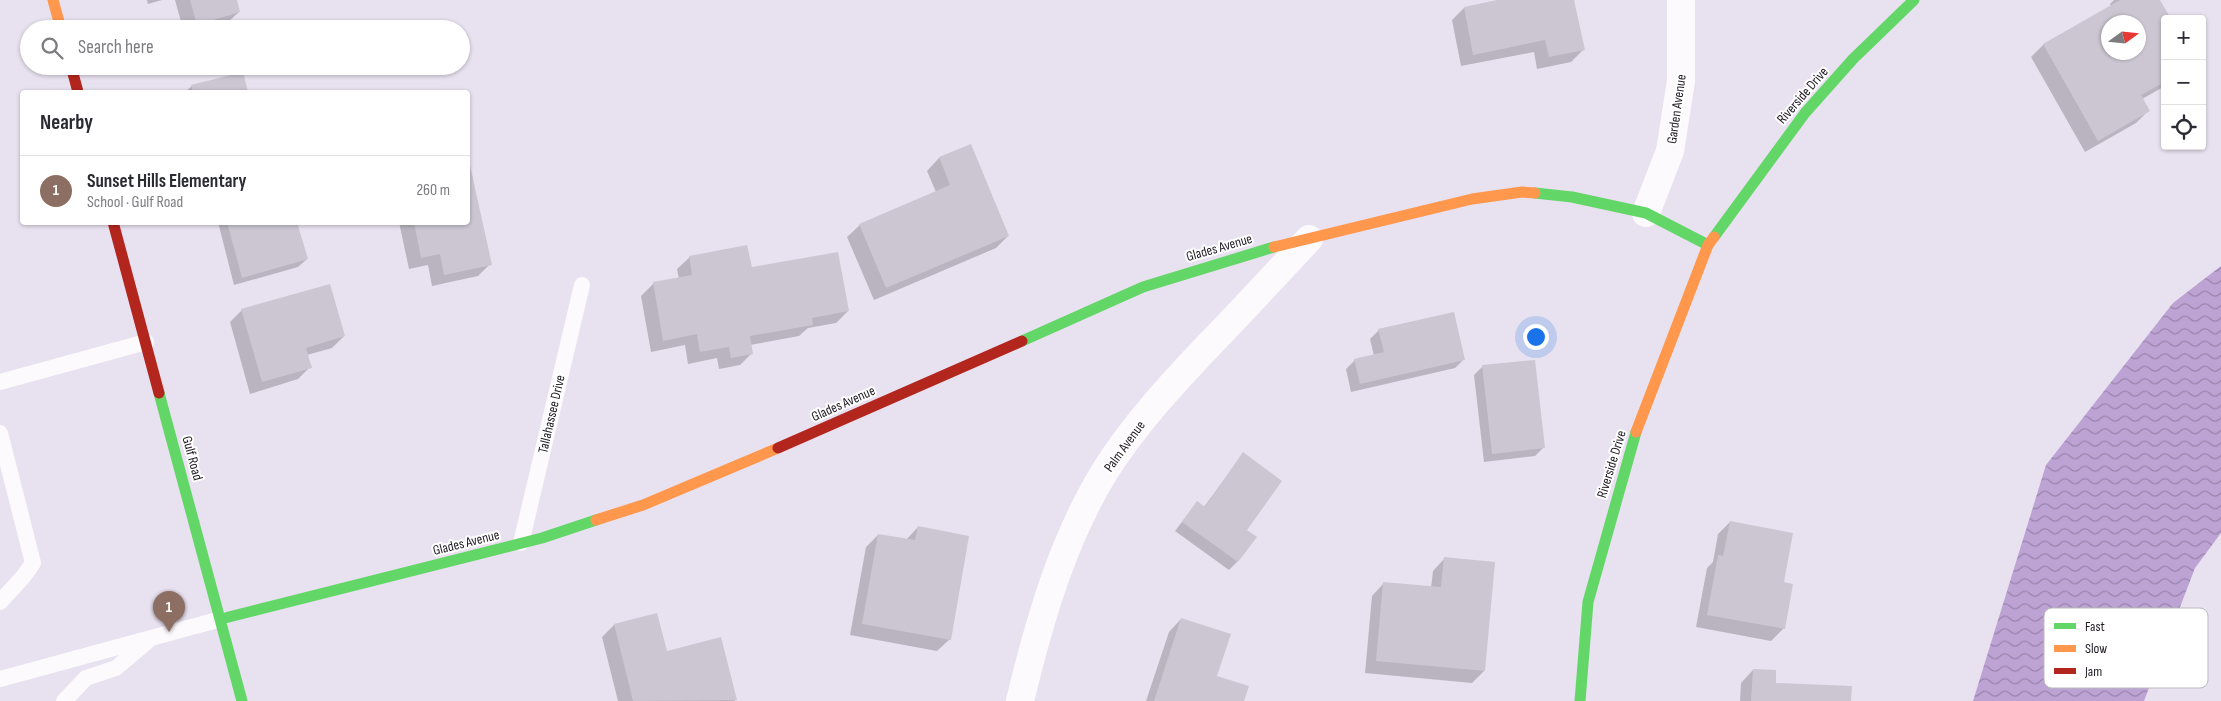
<!DOCTYPE html>
<html lang="en">
<head>
<meta charset="utf-8">
<style>
  :root { --surface:#fff; --page:#f7f7f7; --text:#2b2b33; --muted:#7c7c81; --line:#e1e1e2; --accent:#65606a }
  body { margin:0; font-family:"Sofia Sans Condensed",sans-serif; background:var(--page); color:var(--text) }
  .controls { position:absolute; right:15px; top:15px; display:grid; overflow:hidden; border-radius:5px; box-shadow:0 1px 4px #0004 }
  .controls button { width:45px; height:45px; display:grid; place-items:center; padding:0; border:0; border-bottom:1px solid var(--line); background:var(--surface); color:var(--text); font:25px sans-serif }
  .compass { position:absolute; left:2101px; top:15px; width:45px; height:45px; border-radius:50%; background:var(--surface); box-shadow:0 1px 4px #0004; rotate:75deg }
  .you { position:absolute; left:1535px; top:336px; width:18px; height:18px; margin:-12px; border:4px solid #fff; border-radius:50%; background:#1a73e8; box-shadow:0 0 0 8px #1a73e833 }
  .badge { display:grid; place-items:center; width:32px; height:32px; border-radius:50%; background:var(--accent); color:#fff; font-size:16px; font-weight:700 }
  .pin { position:absolute; translate:-50% -41px; filter:drop-shadow(0 1px 2px #0008) }
  .pin::after { content:''; position:absolute; top:26px; width:18px; height:15px; background:inherit; clip-path:polygon(0 0,100% 0,50% 100%) }
  .list { margin:0; padding:0; list-style:none }
  h2 { display:flex; justify-content:space-between; align-items:center; height:65px; margin:0; padding:0 20px; font-size:21px }
  h2 small { font-size:16px; font-weight:400; color:var(--muted) }
  .list li { display:grid; grid-template-columns:32px 1fr auto; gap:15px; align-items:center; box-sizing:border-box; height:70px; padding:0 20px; border-top:1px solid var(--line) }
  .list b { display:block; font-size:19px; white-space:nowrap }
  .list p { margin:0; font-size:16px; white-space:nowrap; color:var(--muted) }
  .list em { font-size:16px; font-style:normal; color:var(--muted) }
  .icon { flex:none; width:28px; height:28px; fill:none; stroke:currentColor; stroke-width:2; stroke-linecap:round; stroke-linejoin:round }
  .map { position:relative; flex:none; width:2221px; height:701px; overflow:hidden }
  .search { position:absolute; background:var(--surface); box-shadow:0 1px 4px #0004; left:20px; top:20px; width:450px; height:55px; display:flex; align-items:center; gap:12px; box-sizing:border-box; padding:0 18px; border-radius:28px; color:var(--muted); font-size:19px }
  .panel { position:absolute; background:var(--surface); box-shadow:0 1px 4px #0004; left:20px; top:90px; width:450px; height:135px; border-radius:5px }
  .map>svg:first-child { display:block }
  .water { fill:url(#water-waves) }
  .shadow { fill:#0003; fill-rule:evenodd }
  .building { fill:#cbc6d1; fill-rule:evenodd }
  .lines { fill:none; stroke-linecap:round; stroke-linejoin:round }
  .lane { stroke:#fcfafd; stroke-width:16 }
  .street { stroke:#fcfafd; stroke-width:28 }
  .fast { stroke:#63d668; stroke-width:11 }
  .slow { stroke:#ff974d; stroke-width:11 }
  .jam { stroke:#b3261e; stroke-width:11 }
  .labels { text-anchor:middle; stroke-width:4; stroke-linejoin:round; paint-order:stroke }
  .street-label { font-size:14px; fill:#1f1a23; stroke:#fff }
  .key { fill:#fff; stroke:#bcbabd; stroke-width:1 }
  .key-label { font-size:14px; fill:#1f1a23 }
</style>
</head>
<body>
<div class="map">
<svg width="2221" height="701" viewBox="0 0 2221 701">
  <defs>
    <pattern id="water-waves" width="16" height="10" patternUnits="userSpaceOnUse" patternTransform="scale(1.25)"><rect width="16" height="10" fill="#bda3d4"/><path d="M0 5q4-4 8 0t8 0" fill="none" stroke="#9984ac"/></pattern>
  </defs>
  <rect width="100%" height="100%" fill="#e8e1ef"/>
  <path class="water" d="M 2221,266 L 2221,533 L 2195,568 L 2144,701 L 1973,701 L 2046,465 L 2173,303 Z"/>
  <path class="shadow" d="M 147,0 L 162,0 L 148,4 Z
    M 175,0 L 235,0 L 239,12 L 226,24 L 211,29 L 183,29 Z
    M 1573,0 L 1583,50 L 1571,62 L 1537,69 L 1534,52 L 1461,66 L 1452,20 L 1464,8 L 1501,0 Z
    M 2114,0 L 2159,0 L 2165,19 L 2165,86 L 2142,99 L 2148,111 L 2136,123 L 2085,152 L 2031,57 L 2043,45 L 2111,6 L 2110,4 ZM 2108,22 L 2138,22 L 2138,52 L 2108,52 Z
    M 242,74 L 247,92 L 185,92 L 192,86 Z
    M 970,146 L 1008,236 L 996,248 L 874,300 L 847,237 L 860,225 L 936,192 L 927,171 L 939,158 Z
    M 468,158 L 490,264 L 478,276 L 432,286 L 428,265 L 409,269 L 399,222 L 468,222 Z
    M 218,222 L 296,222 L 307,259 L 298,267 L 234,285 Z
    M 690,257 L 751,269 L 848,311 L 836,323 L 808,328 L 799,336 L 750,345 L 752,353 L 740,365 L 719,369 L 717,358 L 688,364 L 685,345 L 651,352 L 641,296 L 653,284 L 679,279 L 677,269 Z
    M 242,310 L 344,336 L 332,348 L 307,355 L 310,367 L 298,379 L 250,394 L 230,322 Z
    M 1379,330 L 1464,359 L 1455,368 L 1351,392 L 1346,369 L 1355,360 L 1374,356 L 1370,339 Z
    M 1483,366 L 1544,447 L 1535,456 L 1484,462 L 1474,375 Z
    M 1243,454 L 1245,530 L 1237,562 L 1229,570 L 1175,531 L 1197,502 L 1204,507 Z
    M 1730,522 L 1782,583 L 1784,628 L 1771,641 L 1696,627 L 1707,568 L 1713,562 L 1718,534 Z
    M 918,527 L 950,639 L 937,651 L 850,635 L 866,547 L 878,535 L 906,540 Z
    M 1445,558 L 1484,671 L 1472,683 L 1365,673 L 1372,596 L 1384,583 L 1431,588 L 1433,571 Z
    M 656,615 L 666,653 L 720,639 L 735,701 L 618,701 L 602,637 L 614,625 Z
    M 1181,619 L 1216,676 L 1243,701 L 1146,701 L 1169,632 Z
    M 1753,670 L 1775,684 L 1850,701 L 1740,701 L 1741,683 Z"/>
  <path class="building" d="M 190,0 L 237,0 L 240,12 L 197,25 Z
    M 1497,0 L 1574,0 L 1585,50 L 1549,57 L 1545,40 L 1473,55 L 1464,7 Z
    M 2120,0 L 2160,0 L 2171,19 L 2165,19 L 2165,82 L 2141,95 L 2150,111 L 2098,141 L 2043,44 ZM 2108,22 L 2138,22 L 2138,52 L 2108,52 Z
    M 243,72 L 248,92 L 193,92 L 191,85 Z
    M 971,144 L 1009,236 L 886,288 L 859,224 L 950,185 L 939,157 Z
    M 468,156 L 492,265 L 444,275 L 440,254 L 421,258 L 414,222 L 468,222 Z
    M 227,222 L 297,222 L 308,259 L 242,278 Z
    M 747,245 L 752,267 L 838,252 L 849,311 L 812,318 L 813,325 L 750,336 L 753,354 L 731,358 L 729,347 L 700,352 L 697,334 L 663,341 L 653,282 L 692,275 L 689,256 Z
    M 330,284 L 345,336 L 306,348 L 312,368 L 262,382 L 241,309 Z
    M 1454,312 L 1465,360 L 1360,384 L 1354,359 L 1384,352 L 1378,329 Z
    M 1535,360 L 1545,448 L 1492,454 L 1482,365 Z
    M 1243,452 L 1282,481 L 1247,530 L 1257,537 L 1238,562 L 1182,522 L 1197,501 L 1205,507 Z
    M 1730,521 L 1793,533 L 1784,582 L 1793,584 L 1785,629 L 1707,615 L 1718,555 L 1723,556 Z
    M 918,526 L 969,536 L 951,640 L 862,624 L 878,534 L 915,540 Z
    M 1444,557 L 1495,562 L 1485,671 L 1376,661 L 1383,582 L 1441,587 Z
    M 657,613 L 667,651 L 721,637 L 737,700 L 633,701 L 614,624 Z
    M 1181,618 L 1231,634 L 1217,676 L 1249,686 L 1244,701 L 1154,701 Z
    M 1753,669 L 1776,670 L 1776,683 L 1852,686 L 1851,701 L 1751,701 Z"/>
  <g class="lines">
    <path class="lane" d="M 0,382 L 146,342
      M 0,433 L 33,563 L 23,577 L 0,602
      M 521,543 L 582,285
      M 0,679 L 221,619
      M 64,701 L 86,678 L 116,668 L 149,640"/>
    <path class="street" d="M 1646,213 L 1670,151 L 1681,81 L 1681,0
      M 1020,701 C 1039,622 1062,541 1105,471 C 1134,425 1171,385 1208,346 C 1242,311 1275,275 1309,239"/>
    <path class="fast" d="M 1535,193 L 1572,197 L 1646,213 L 1708,245
      M 1714,237 L 1805,113 L 1853,59 L 1914,0
      M 1022,341 L 1143,287 L 1274,247
      M 159,393 L 242,701
      M 221,619 L 542,538 L 596,520
      M 1580,701 L 1588,602 L 1636,432"/>
    <path class="slow" d="M 53,0 L 61,29
      M 1274,247 L 1472,199 L 1522,192 L 1535,193
      M 1636,432 L 1708,245 L 1714,237
      M 596,520 L 643,505 L 778,448"/>
    <path class="jam" d="M 71,66 L 78,92
      M 113,222 L 159,393
      M 778,448 L 1022,341"/>
  </g>
  <g class="labels">
    <g class="street-label">
      <text transform="translate(1802 95) rotate(-49)" y="5">Riverside Drive</text>
      <text transform="translate(1676 109) rotate(-82)" y="5">Garden Avenue</text>
      <text transform="translate(1219 247) rotate(-16)" y="5">Glades Avenue</text>
      <text transform="translate(843 403) rotate(-24)" y="5">Glades Avenue</text>
      <text transform="translate(551 414) rotate(-77)" y="5">Tallahassee Drive</text>
      <text transform="translate(1124 446) rotate(-54)" y="5">Palm Avenue</text>
      <text transform="translate(193 458) rotate(75)" y="5">Gulf Road</text>
      <text transform="translate(1611 464) rotate(-73)" y="5">Riverside Drive</text>
      <text transform="translate(466 542) rotate(-14)" y="5">Glades Avenue</text>
    </g>
  </g>
  <rect x="2044" y="608" width="164" height="80" rx="8" class="key"/>
  <rect x="2054" y="623" width="22" height="6" fill="#63d668"/>
  <rect x="2054" y="645" width="22" height="7" fill="#ff974d"/>
  <rect x="2054" y="668" width="22" height="6" fill="#b3261e"/>
  <g class="key-label">
    <text x="2085" y="631">Fast</text>
    <text x="2085" y="653">Slow</text>
    <text x="2085" y="676">Jam</text>
  </g>
</svg>
<div class="controls">
<button>+</button>
<button>−</button>
<button><svg class="icon" aria-label="locate" viewBox="0 0 24 24"><circle cx="12" cy="12" r="6"/><path d="M12 2v4M12 18v4M2 12h4M18 12h4"/></svg></button>
</div>
<svg class="compass" viewBox="-18 -18 36 36"><path d="M0-13l5 13h-10z" fill="#e53935"/><path d="M0 13l5-13h-10z" fill="#7c7c81"/></svg>
<div class="you"></div>
<div class="pin badge" style="left:169px;top:632px;background:#8d6e63">1</div>
<div class="search"><svg class="icon" aria-label="search" viewBox="0 0 24 24"><circle cx="10" cy="10" r="6"/><path d="M15 15l6 6"/></svg>Search here</div>
<section class="panel">
<h2>Nearby<small></small></h2>
<ul class="list">
<li><span class="badge" style="background:#8d6e63">1</span><div><b>Sunset Hills Elementary</b><p>School · Gulf Road</p></div><em>260 m</em></li>
</ul>
</section>
</div>
</body>
</html>
